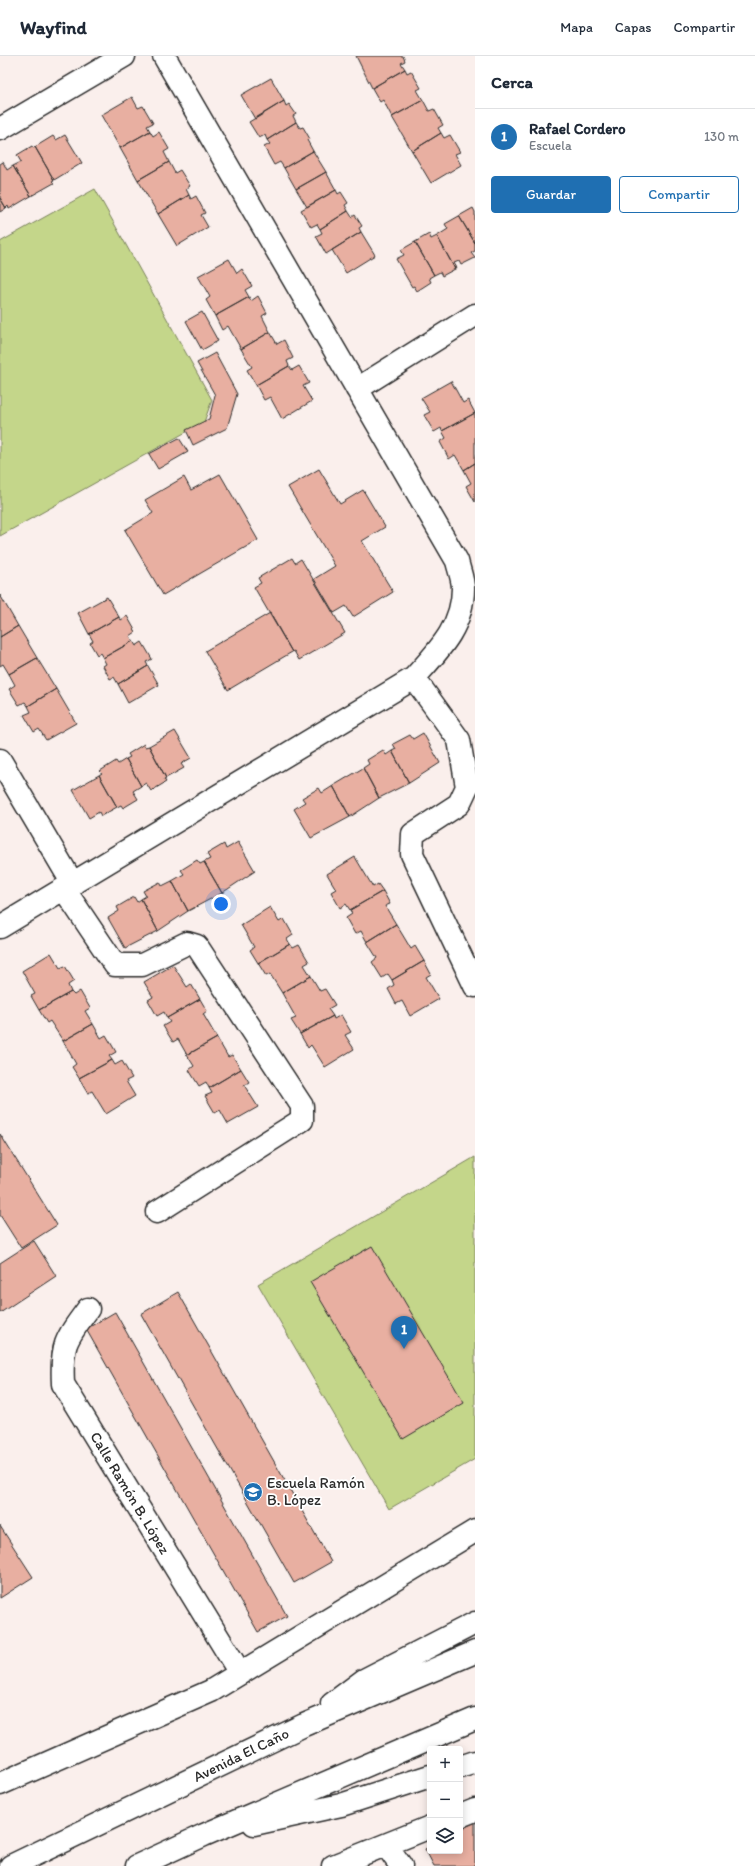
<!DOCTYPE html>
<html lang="es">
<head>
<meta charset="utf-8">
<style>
  :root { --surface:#fff; --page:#f6f6f7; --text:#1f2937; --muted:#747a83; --line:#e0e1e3; --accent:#1f6fb2 }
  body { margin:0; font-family:Itim,sans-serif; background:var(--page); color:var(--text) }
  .controls { position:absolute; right:12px; bottom:12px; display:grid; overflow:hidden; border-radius:4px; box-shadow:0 2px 10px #0003 }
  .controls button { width:36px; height:36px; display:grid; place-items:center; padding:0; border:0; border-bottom:1px solid var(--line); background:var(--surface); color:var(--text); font:20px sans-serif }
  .you { position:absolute; left:221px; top:848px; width:14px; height:14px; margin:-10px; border:3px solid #fff; border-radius:50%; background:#1a73e8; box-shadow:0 0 0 6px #1a73e833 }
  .badge { display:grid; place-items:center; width:26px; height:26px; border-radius:50%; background:var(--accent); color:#fff; font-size:13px; font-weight:700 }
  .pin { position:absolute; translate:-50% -33px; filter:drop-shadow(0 1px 2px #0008) }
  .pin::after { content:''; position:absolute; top:21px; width:14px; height:12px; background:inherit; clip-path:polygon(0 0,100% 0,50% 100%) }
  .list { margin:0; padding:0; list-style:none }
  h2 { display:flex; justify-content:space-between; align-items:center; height:52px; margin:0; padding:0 16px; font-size:17px }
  h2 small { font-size:13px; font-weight:400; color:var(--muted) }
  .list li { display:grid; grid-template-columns:26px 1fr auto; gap:12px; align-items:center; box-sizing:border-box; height:56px; padding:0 16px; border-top:1px solid var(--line) }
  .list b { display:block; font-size:15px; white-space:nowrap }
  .list p { margin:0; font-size:13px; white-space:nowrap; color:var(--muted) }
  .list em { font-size:13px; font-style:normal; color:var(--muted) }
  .actions { display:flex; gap:8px; padding:12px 16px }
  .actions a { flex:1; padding:9px 0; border:1px solid var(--accent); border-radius:4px; text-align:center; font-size:14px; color:var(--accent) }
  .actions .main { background:var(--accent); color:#fff }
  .icon { flex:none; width:22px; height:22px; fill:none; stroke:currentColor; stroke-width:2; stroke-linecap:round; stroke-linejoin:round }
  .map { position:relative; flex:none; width:475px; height:1810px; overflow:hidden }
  header { display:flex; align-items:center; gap:24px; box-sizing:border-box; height:56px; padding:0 20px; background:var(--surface); border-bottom:1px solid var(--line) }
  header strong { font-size:19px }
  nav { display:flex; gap:22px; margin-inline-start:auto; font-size:14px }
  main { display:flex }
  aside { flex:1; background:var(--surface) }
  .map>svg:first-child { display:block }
  .green { fill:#c4d68a; stroke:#78805a }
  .building { fill:#e8afa1; stroke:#2b2b2b }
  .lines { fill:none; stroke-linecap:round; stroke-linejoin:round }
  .street-casing { stroke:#2b2b2b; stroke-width:25 }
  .secondary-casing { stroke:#2b2b2b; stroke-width:25 }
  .highway-casing { stroke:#2b2b2b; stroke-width:25 }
  .street { stroke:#fff; stroke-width:22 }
  .secondary { stroke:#fff; stroke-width:22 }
  .highway { stroke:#fff; stroke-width:22 }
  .labels { text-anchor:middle; stroke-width:3.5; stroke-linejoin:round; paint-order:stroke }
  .poi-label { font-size:15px; fill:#2b2b2b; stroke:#fff; text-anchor:start }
  .street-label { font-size:15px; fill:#2b2b2b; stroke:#fff }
</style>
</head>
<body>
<header>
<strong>Wayfind</strong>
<nav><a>Mapa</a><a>Capas</a><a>Compartir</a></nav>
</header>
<main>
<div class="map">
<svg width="475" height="1810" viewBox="0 0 475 1810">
  <rect width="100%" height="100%" fill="#faefec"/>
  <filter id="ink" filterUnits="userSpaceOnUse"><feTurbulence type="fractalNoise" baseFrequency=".025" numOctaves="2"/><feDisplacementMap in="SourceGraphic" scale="8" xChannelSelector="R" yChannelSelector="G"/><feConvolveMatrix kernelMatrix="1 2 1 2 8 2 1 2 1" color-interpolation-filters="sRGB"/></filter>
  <g filter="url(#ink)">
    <path class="green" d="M 95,133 L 212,344 L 204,366 L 0,480 L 0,186 Z
      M 475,1101 L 475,1403 L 389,1453 L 258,1228 Z"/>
    <path class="building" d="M 356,0 L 403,0 L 405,5 L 401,7 L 405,13 L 372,32 Z
      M 405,13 L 407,17 L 411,15 L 421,32 L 417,34 L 423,44 L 392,61 L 383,44 L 380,46 L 372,32 Z
      M 271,22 L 284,45 L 255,63 L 241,39 Z
      M 132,41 L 138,52 L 143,50 L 153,67 L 147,70 L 150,75 L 120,92 L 101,59 Z
      M 423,44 L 429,55 L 434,53 L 443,69 L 438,72 L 441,77 L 412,95 L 392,61 Z
      M 284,45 L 286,50 L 289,48 L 296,58 L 293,60 L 296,66 L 267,84 L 265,79 L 259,82 L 249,66 Z
      M 296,66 L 300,72 L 303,71 L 310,83 L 307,84 L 313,95 L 284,112 L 280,106 L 274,109 L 264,91 L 270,88 L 267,84 Z
      M 150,75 L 153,80 L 159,76 L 169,93 L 164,96 L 169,106 L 138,124 L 120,92 Z
      M 441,77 L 444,82 L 450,79 L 460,96 L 455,98 L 461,109 L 431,127 L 412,95 Z
      M 65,79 L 82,107 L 54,124 L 35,91 L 53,80 L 56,84 Z
      M 32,90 L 33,92 L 35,91 L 54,124 L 52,125 L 54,127 L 31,140 L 13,110 L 21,106 L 17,99 Z
      M 313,95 L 326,116 L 296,133 L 284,112 Z
      M 3,106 L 7,114 L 13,110 L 31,140 L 9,153 L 8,150 L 6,152 L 0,142 L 0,108 Z
      M 169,106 L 175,117 L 180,114 L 190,130 L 186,133 L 189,139 L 158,158 L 138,124 Z
      M 326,116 L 336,134 L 307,151 L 296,133 Z
      M 336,134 L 338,138 L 341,136 L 348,147 L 345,149 L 348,155 L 320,173 L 317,168 L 311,171 L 301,154 Z
      M 189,139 L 191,143 L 196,140 L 205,157 L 201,159 L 208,171 L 177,190 L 158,158 Z
      M 0,142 L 6,152 L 0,156 Z
      M 473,152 L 475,156 L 475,187 L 459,160 Z
      M 348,155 L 352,161 L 355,159 L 362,170 L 359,172 L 361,176 L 326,198 L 316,180 L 322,177 L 320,173 Z
      M 459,160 L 475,187 L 475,195 L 471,197 L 475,202 L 461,209 L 459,205 L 454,207 L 457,212 L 455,213 L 437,180 L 448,173 L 445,168 Z
      M 361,176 L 375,199 L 346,217 L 332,194 Z
      M 429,178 L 431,183 L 437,180 L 455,213 L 442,220 L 440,216 L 434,219 L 415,186 Z
      M 415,186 L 434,219 L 429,222 L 431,226 L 417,235 L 414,230 L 412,231 L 396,203 L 404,199 L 401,194 Z
      M 229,203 L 237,217 L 242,213 L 252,230 L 245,234 L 249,241 L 215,260 L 206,244 L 210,241 L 198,220 Z
      M 258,240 L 267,257 L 262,260 L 270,276 L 241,293 L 228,270 L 222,274 L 215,260 L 249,241 L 251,245 Z
      M 202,256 L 218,285 L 202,294 L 186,265 Z
      M 270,276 L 277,288 L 284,284 L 293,302 L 287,305 L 289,310 L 256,329 L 247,314 L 252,311 L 241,293 Z
      M 215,297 L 237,338 L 227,372 L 193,389 L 186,374 L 209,363 L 215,339 L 197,307 Z
      M 289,310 L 292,314 L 299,310 L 309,327 L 303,330 L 312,345 L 282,363 L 270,341 L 264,344 L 256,329 Z
      M 451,325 L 463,347 L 468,344 L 475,357 L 442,375 L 441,372 L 434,376 L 424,359 L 430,356 L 421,342 Z
      M 475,357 L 475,407 L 464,414 L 455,399 L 449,403 L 440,386 L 446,382 L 442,375 Z
      M 179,382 L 188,396 L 158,413 L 149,398 Z
      M 475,407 L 475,446 L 466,430 L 471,427 L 464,414 Z
      M 319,413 L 340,448 L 363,434 L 385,471 L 362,485 L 393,536 L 353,561 L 346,550 L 334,557 L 314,523 L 335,510 L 288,431 Z
      M 220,418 L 258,484 L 163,539 L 125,474 L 153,457 L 145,444 L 184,421 L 191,434 Z
      M 292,502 L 295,507 L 301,503 L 345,577 L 299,604 L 294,595 L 292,596 L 254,531 L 261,527 L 258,522 Z
      M 0,539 L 18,570 L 0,581 Z
      M 107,541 L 119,561 L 89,578 L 78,557 Z
      M 270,557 L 292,596 L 228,634 L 205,595 Z
      M 127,560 L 136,576 L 130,580 L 133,585 L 103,602 L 100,597 L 97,599 L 90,587 L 93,585 L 89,578 L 119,561 L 121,564 Z
      M 18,570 L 37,602 L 9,618 L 3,608 L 0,610 L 0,581 Z
      M 133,585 L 136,590 L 142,586 L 152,603 L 146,606 L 148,610 L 118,628 L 114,621 L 110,623 L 103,610 L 106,608 L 103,602 Z
      M 37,602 L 56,633 L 28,650 L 25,646 L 19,649 L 9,633 L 15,629 L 9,618 Z
      M 148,610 L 159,629 L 128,647 L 118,628 Z
      M 56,633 L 76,667 L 46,684 L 39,673 L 34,676 L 24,659 L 31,656 L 28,650 Z
      M 175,675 L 191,702 L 181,708 L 184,712 L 166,722 L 149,690 Z
      M 423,677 L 440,707 L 409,727 L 392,695 L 396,693 L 393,688 L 410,679 L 413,683 Z
      M 144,688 L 145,691 L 149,690 L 166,722 L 164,723 L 166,726 L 151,735 L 146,727 L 141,730 L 126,703 L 130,701 L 128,698 Z
      M 383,694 L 386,699 L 392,695 L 409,727 L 379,742 L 363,712 L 369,708 L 367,704 Z
      M 126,703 L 141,730 L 133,735 L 138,743 L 123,752 L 121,749 L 117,751 L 99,719 L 102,717 L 100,715 L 116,705 L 118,708 Z
      M 363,712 L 379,742 L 350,761 L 333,730 Z
      M 99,719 L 117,751 L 101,760 L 99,756 L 89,762 L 73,734 Z
      M 333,730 L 350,761 L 311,782 L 294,753 L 305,746 L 302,742 L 319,732 L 322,737 Z
      M 238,786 L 255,815 L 222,837 L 204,806 L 210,803 L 207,798 L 224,788 L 226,793 Z
      M 355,801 L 373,831 L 378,828 L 383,835 L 350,854 L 346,848 L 340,852 L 331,836 L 336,833 L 327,818 Z
      M 197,804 L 200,808 L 204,806 L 222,837 L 188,855 L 172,825 L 184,818 L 181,814 Z
      M 172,825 L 188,855 L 158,875 L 141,843 L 146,840 L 143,835 L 160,826 L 162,830 Z
      M 383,835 L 390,848 L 385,850 L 396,868 L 367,886 L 361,875 L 355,878 L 346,862 L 352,858 L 350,854 Z
      M 134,841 L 137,846 L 141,843 L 158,875 L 125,892 L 108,862 L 119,855 L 117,851 Z
      M 270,851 L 279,866 L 284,863 L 293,879 L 287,883 L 290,888 L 258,907 L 250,894 L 254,891 L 241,869 Z
      M 396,868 L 411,893 L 415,890 L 424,905 L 392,924 L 388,918 L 382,922 L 372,906 L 377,902 L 367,886 Z
      M 290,888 L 293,892 L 299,889 L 309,906 L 304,909 L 311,920 L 282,937 L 270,918 L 266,920 L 258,907 Z
      M 51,897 L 60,912 L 65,910 L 74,925 L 68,929 L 71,936 L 39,954 L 31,940 L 35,938 L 22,915 Z
      M 424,905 L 431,918 L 426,921 L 439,943 L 410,960 L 402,945 L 396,948 L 388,933 L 394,929 L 392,924 Z
      M 173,909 L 187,931 L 191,928 L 200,943 L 167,962 L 164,956 L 157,960 L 148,944 L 153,941 L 144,926 Z
      M 311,920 L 320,935 L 325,933 L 335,949 L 328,953 L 333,960 L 300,978 L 291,964 L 296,962 L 282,937 Z
      M 80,935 L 90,952 L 85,955 L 93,968 L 63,985 L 50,965 L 47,967 L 39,954 L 71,936 L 74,939 Z
      M 200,943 L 207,955 L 203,958 L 217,982 L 187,999 L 178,983 L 173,986 L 163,970 L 170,966 L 167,962 Z
      M 341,959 L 351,976 L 345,979 L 354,993 L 325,1011 L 311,989 L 308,992 L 300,978 L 333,960 L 334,963 Z
      M 93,968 L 101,982 L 106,979 L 116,996 L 109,1000 L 112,1004 L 79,1022 L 72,1011 L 76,1008 L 63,985 Z
      M 217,982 L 228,1001 L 232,999 L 241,1013 L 209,1032 L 206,1026 L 199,1030 L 189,1014 L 194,1010 L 187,999 Z
      M 112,1004 L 115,1009 L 122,1005 L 132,1022 L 126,1025 L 135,1040 L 106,1058 L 92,1035 L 88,1037 L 79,1022 Z
      M 241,1013 L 249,1026 L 244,1029 L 258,1051 L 228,1068 L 220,1054 L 215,1057 L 205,1040 L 212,1037 L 209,1032 Z
      M 0,1078 L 57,1169 L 21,1192 L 0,1159 Z
      M 34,1185 L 56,1220 L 0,1257 L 0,1207 Z
      M 372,1190 L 464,1347 L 403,1383 L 310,1226 Z
      M 178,1236 L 331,1506 L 294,1527 L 141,1258 Z
      M 115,1256 L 287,1560 L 258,1576 L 86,1273 Z
      M 0,1470 L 33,1521 L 0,1542 Z
      M 475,1766 L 475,1810 L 434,1810 L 425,1793 L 430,1790 L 430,1795 L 460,1795 L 460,1774 Z"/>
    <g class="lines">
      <g class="street-casing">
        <path id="street" d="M 0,73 L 124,0
          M 357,333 L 475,259
          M 414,622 L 459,684 L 467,731 L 459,748 L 413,778 L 412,798 L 475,930
          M 0,704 L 73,828
          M 64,833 L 115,909 L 142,909 L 187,887 L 197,890 L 302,1050 L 302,1064 L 157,1156
          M 0,871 L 414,622 C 438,595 463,571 463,532 C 463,523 459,514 457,505 L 164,0
          M 88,1253 C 65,1284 61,1289 63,1328 L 240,1617
          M 460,1760 L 475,1754
          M 386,1789 L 401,1810
          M 333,1810 L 430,1771"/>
      </g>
      <g class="secondary-casing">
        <path id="secondary" d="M 0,1728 L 211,1635 L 475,1475"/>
      </g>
      <g class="highway-casing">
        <path id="highway" d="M 332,1648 L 364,1624 L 475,1567
          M 460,1711 L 475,1706
          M 254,1768 L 341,1749 L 430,1720
          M 11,1810 L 304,1669 L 475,1596
          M 137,1810 L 204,1779 L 475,1663"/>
      </g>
      <use href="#street" class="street"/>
      <use href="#secondary" class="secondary"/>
      <use href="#highway" class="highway"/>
    </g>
  </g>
  <defs>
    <g id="school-disc" transform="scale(1)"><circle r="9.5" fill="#1f6fb2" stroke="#fff"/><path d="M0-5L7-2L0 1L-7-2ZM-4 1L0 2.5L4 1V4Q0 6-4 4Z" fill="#fff"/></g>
  </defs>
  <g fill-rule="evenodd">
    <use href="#school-disc" x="253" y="1436"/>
  </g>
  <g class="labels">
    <g class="poi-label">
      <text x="267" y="1432">Escuela Ramón<tspan x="267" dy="17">B. López</tspan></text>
    </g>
    <g class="street-label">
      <text transform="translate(130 1437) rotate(59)" y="5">Calle Ramón B. López</text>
      <text transform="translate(241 1699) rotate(-26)" y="5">Avenida El Caño</text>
    </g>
  </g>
</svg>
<div class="controls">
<button>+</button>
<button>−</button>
<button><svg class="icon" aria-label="layers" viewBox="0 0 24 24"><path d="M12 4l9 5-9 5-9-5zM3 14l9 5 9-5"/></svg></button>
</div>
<div class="you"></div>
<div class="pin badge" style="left:404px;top:1293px">1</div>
</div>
<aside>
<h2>Cerca<small></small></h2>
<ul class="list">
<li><span class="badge">1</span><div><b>Rafael Cordero</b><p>Escuela</p></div><em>130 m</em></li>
</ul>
<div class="actions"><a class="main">Guardar</a><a>Compartir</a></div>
</aside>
</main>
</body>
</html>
